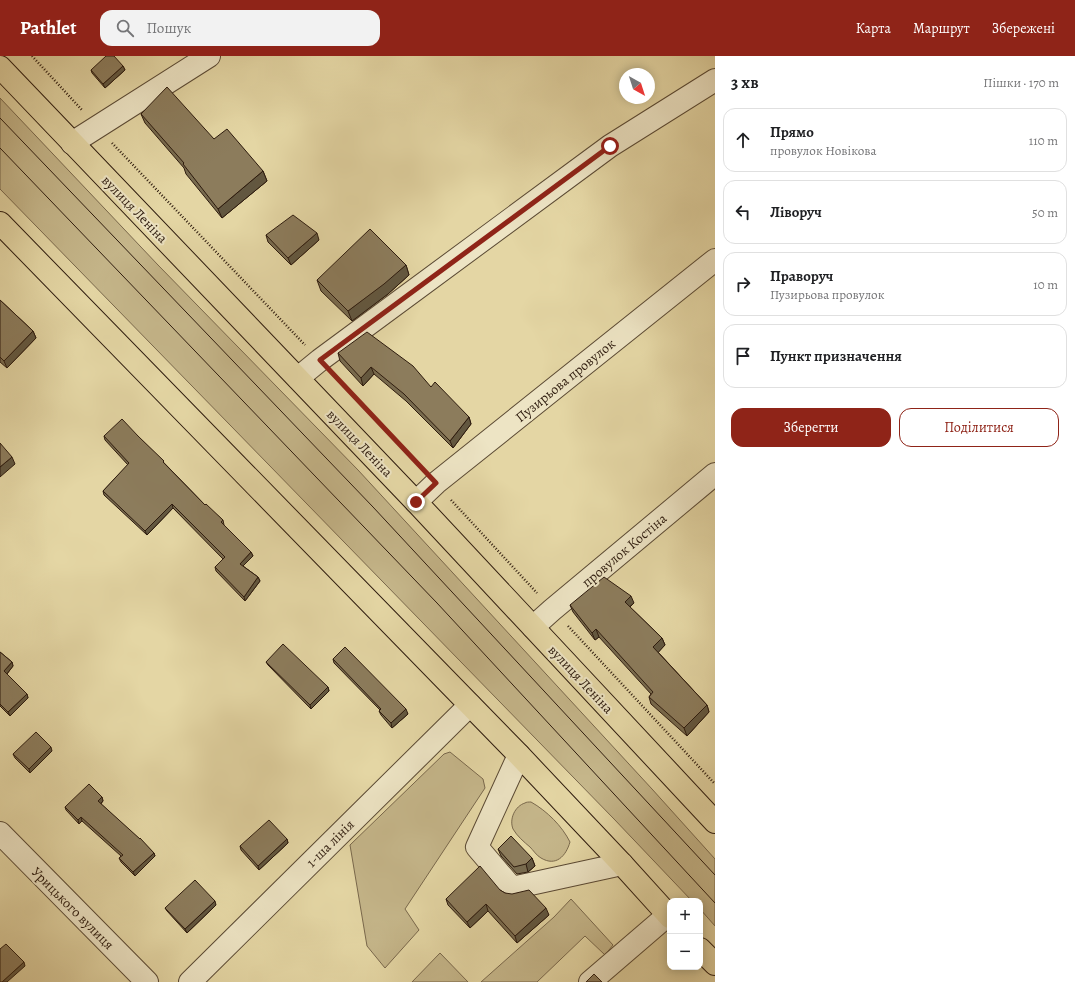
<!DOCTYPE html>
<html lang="uk">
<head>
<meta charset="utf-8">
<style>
  :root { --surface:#fff; --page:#f2f2f2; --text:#202124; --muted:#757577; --line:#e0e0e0; --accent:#8f2418 }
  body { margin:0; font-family:Alegreya,serif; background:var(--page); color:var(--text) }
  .controls { position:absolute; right:12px; bottom:12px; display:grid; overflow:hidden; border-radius:8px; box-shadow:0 2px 10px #0003 }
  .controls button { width:36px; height:36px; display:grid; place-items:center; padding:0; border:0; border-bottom:1px solid var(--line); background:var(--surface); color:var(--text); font:20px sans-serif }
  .compass { position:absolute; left:619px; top:12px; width:36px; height:36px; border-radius:50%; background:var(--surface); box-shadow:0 2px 10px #0003; rotate:141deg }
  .stop { position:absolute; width:12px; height:12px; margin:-9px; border:3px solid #8f2418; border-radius:50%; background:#fff }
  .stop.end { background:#8f2418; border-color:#fff; box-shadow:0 1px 4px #0008 }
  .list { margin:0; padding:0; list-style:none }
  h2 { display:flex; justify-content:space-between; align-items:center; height:52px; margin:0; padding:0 16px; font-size:17px }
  h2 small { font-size:13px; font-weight:400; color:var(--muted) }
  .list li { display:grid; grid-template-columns:26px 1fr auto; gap:12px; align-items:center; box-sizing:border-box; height:64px; margin:0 8px 8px; padding:0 8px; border:1px solid var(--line); border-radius:12px }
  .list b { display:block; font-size:15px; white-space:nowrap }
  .list p { margin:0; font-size:13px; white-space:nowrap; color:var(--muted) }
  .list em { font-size:13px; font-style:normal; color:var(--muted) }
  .actions { display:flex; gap:8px; padding:12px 16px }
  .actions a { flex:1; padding:9px 0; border:1px solid var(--accent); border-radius:12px; text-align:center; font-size:14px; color:var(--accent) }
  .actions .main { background:var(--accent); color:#fff }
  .icon { flex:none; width:22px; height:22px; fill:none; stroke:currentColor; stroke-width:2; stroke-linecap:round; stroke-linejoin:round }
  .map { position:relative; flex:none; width:715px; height:926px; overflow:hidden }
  header { display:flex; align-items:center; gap:24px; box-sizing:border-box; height:56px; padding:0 20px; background:var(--accent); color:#fff }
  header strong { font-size:19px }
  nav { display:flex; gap:22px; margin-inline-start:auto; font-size:14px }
  .search { width:280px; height:36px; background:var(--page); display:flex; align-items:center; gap:10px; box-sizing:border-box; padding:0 14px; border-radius:12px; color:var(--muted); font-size:15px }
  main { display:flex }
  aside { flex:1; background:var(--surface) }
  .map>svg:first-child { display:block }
  .green { fill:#c5b68a; stroke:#79684c }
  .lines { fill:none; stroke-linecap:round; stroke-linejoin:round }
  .minor-casing { stroke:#5b4a34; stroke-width:24 }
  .major-casing { stroke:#2d1b0e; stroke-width:24 }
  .path { stroke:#2d1b0e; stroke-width:2.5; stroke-dasharray:1 2; stroke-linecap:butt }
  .minor { stroke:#ede4c4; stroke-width:22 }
  .major { stroke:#e4d6a4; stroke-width:22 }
  .tram { stroke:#2d1b0e; stroke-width:1 }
  .wall { fill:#786b4f; stroke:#2d1b0e }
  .shaded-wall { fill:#625740; stroke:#2d1b0e }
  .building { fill:#8c7c5c; stroke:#2d1b0e }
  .route { stroke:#8f2418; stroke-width:5 }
  .labels { text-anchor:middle; stroke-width:4; stroke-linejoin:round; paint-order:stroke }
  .street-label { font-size:14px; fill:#2d1b0e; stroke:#ede4c4 }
</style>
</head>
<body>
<header>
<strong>Pathlet</strong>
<div class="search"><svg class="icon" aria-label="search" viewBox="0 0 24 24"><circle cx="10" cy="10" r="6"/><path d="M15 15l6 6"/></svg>Пошук</div>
<nav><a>Карта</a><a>Маршрут</a><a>Збережені</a></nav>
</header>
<main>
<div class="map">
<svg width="715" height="926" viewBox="0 0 715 926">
  <rect width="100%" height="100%" fill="#e4d6a4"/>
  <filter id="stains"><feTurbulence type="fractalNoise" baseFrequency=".005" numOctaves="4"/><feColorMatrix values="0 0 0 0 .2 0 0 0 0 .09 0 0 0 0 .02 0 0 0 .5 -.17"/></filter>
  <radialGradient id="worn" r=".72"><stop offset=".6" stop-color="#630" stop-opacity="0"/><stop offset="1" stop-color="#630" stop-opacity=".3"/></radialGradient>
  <path class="green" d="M 0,42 L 158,209 L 358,414 L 652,733 L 715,803 L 715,870 L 700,853 L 700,845 L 692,845 L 614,763 L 0,133 Z
    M 450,696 L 483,723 L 485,732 L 405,853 L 419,874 L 385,912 L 367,890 L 350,789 L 444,698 Z
    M 531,746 C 547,755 562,770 570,786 C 566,800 556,811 541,802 C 537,800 533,794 530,791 C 524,786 517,780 513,773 C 509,763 515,750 525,747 C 526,746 529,746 531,746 Z
    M 571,843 L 613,889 L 605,899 L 585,880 L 537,926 L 481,926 L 554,861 Z
    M 440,897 L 468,926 L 412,926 Z"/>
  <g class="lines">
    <g class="minor-casing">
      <path id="minor" d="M 72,87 L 209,0
        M 298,322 L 320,304 L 610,90 L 715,24
        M 416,446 L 436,427 L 715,204
        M 533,571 L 552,554 L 715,418
        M 519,699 L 477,791 L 512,832 L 622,808
        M 0,777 L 147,926
        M 190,926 L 470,649
        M 590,926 L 668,859"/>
    </g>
    <g class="major-casing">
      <path id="major" d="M 0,11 L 416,446 L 715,766
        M 0,167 L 519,699 L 622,808 L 670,861
        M 700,893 L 715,908"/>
    </g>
    <path class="path" d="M 32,0 L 82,54
      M 112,87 L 305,289
      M 335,320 L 421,411
      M 451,444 L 537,537
      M 568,570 L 715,728"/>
    <use href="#minor" class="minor"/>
    <use href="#major" class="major"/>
    <path class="tram" d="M 0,62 L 373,451 L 715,819
      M 0,92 L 437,547 L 715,847"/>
  </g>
  <path class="wall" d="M 123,10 L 125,14 L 105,32 L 92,17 L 91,14 Z
    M 141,58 L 214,83 L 263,115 L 267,125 L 222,162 L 186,118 L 184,112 L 145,67 Z
    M 266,179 L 319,184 L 291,209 L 268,186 Z
    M 406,209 L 409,219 L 388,238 L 352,265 L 321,235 L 317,224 Z
    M 0,244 L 33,275 L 36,282 L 7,312 L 0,306 Z
    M 338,297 L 431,331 L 469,361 L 471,368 L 453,392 L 406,345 L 374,318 L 363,330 L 340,305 Z
    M 104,380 L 138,380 L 205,449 L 223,464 L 224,469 L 251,496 L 253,500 L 243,510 L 258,521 L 260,525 L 245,545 L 216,515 L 215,511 L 223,503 L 173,452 L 147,479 L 104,439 L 103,435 L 128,409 L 105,384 Z
    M 634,547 L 630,551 L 662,582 L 665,589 L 658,596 L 707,649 L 709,656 L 687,680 L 651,648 L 649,641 L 651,638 L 599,581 L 595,584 L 573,556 L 570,549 Z
    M 0,596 L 12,606 L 13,610 L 7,618 L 27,638 L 28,642 L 10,660 L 0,650 Z
    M 333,603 L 408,658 L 392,672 L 381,659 L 379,655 L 380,654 L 334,607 Z
    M 266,606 L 328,631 L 329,635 L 311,653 L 268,609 Z
    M 52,695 L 30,717 L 15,702 L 13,698 Z
    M 102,741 L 103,745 L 101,748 L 154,797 L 155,800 L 135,820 L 121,806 L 119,802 L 121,800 L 82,765 L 79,768 L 66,754 L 65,751 Z
    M 287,783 L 288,787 L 259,814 L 241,794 L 240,790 Z
    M 498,793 L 532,802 L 535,810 L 528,816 L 517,818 L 501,800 Z
    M 500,834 L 505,837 L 549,859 L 517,887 L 488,855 L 470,872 L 448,849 L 446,843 Z
    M 216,849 L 187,877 L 167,855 L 165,852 Z"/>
  <path class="shaded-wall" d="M 123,10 L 125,14 L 105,32 L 103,28 Z
    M 263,115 L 267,125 L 222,162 L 218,153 Z
    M 317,177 L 319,184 L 291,209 L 288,202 Z
    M 406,209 L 409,219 L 388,238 L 352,265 L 348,255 Z
    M 33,275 L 36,282 L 7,312 L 4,305 Z
    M 371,311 L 374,318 L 363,330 L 361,322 Z
    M 469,361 L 471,368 L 453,392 L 450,385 Z
    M 12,401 L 15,408 L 0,421 L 0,411 Z
    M 172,448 L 173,452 L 147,479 L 145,475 Z
    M 251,496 L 253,500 L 241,512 L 240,508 Z
    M 258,521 L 260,525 L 245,545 L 244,541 Z
    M 631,540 L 634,547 L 627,553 L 625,546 Z
    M 596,573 L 599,581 L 595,584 L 592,577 Z
    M 662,582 L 665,589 L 656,599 L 653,591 Z
    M 12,606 L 13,610 L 6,619 L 4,615 Z
    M 328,631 L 329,635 L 311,653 L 310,649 Z
    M 27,638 L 28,642 L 10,660 L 8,656 Z
    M 707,649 L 709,656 L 687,680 L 684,672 Z
    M 406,653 L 408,658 L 392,672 L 391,667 Z
    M 51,691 L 52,695 L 30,717 L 29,713 Z
    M 102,741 L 103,745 L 99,749 L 98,745 Z
    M 81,761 L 82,765 L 79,768 L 78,764 Z
    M 287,783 L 288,787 L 259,814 L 258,810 Z
    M 154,797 L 155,800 L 135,820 L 133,816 Z
    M 532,802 L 535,810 L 528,816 L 526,808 Z
    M 215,845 L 216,849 L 187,877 L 185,873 Z
    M 486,848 L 488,855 L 470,872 L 467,866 Z
    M 546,852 L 549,859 L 517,887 L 515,880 Z
    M 24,906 L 25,910 L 7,926 L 2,926 Z"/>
  <path class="building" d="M 106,0 L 114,0 L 123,10 L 103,28 L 91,14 Z
    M 167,31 L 214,83 L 227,73 L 263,115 L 218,153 L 183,108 L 184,107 L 141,58 Z
    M 293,159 L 317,177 L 288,202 L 266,179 Z
    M 370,173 L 406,209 L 384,228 L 348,255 L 317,224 Z
    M 0,244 L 33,275 L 4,305 L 0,301 Z
    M 367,276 L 413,310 L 431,331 L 435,326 L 469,361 L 450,385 L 404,338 L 371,311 L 361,322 L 338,297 Z
    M 122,363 L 138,380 L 164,405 L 163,406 L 205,449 L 206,448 L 223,464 L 221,466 L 251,496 L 240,508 L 258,521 L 244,541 L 215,511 L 225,501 L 172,448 L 145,475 L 103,435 L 129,407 L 104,380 Z
    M 0,387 L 12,401 L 0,411 Z
    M 604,521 L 631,540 L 625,546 L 662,582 L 653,591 L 707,649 L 684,672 L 649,641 L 653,636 L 596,573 L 592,577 L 570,549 Z
    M 283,588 L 328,631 L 310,649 L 266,606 Z
    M 345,591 L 406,653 L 391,667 L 379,655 L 381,653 L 333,603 Z
    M 0,596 L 12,606 L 4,615 L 27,638 L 8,656 L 0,648 Z
    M 36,676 L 51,691 L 29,713 L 13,698 Z
    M 89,728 L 102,741 L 98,745 L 140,783 L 140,782 L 154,797 L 133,816 L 119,802 L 123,799 L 81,761 L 78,764 L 65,751 Z
    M 269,764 L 287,783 L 258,810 L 240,790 Z
    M 511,780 L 532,802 L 526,808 L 514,811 L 498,793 Z
    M 480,810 L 500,834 L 505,837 L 512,838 L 529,834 L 546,852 L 515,880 L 486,848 L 467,866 L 446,843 Z
    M 195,824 L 215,845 L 185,873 L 165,852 Z
    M 6,888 L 24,906 L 2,926 L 0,926 L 0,893 Z
    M 594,918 L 602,926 L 586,926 Z"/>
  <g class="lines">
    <path class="route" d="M 416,446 L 436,427 L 320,304 L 610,90"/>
  </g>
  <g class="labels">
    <g class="street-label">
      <text transform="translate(135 153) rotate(46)" y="5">вулиця Леніна</text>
      <text transform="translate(565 324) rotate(-39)" y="5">Пузирьова провулок</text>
      <text transform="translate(360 387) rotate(46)" y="5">вулиця Леніна</text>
      <text transform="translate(624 494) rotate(-40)" y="5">провулок Костіна</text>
      <text transform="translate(581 623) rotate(47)" y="5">вулиця Леніна</text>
      <text transform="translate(330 787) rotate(-45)" y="5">1-ша лінія</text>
      <text transform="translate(73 852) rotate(45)" y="5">Урицького вулиця</text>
    </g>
  </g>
  <rect width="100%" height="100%" filter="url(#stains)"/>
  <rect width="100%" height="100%" fill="url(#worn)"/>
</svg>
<div class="controls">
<button>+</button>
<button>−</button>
</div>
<svg class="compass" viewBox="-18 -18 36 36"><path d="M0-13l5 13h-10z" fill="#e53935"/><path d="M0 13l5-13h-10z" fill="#757577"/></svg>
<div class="stop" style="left:610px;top:90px"></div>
<div class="stop end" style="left:416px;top:446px"></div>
</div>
<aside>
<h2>3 хв<small>Пішки · 170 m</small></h2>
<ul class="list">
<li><svg class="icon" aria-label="ahead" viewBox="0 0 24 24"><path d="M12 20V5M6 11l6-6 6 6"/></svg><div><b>Прямо</b><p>провулок Новікова</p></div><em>110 m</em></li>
<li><svg class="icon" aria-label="left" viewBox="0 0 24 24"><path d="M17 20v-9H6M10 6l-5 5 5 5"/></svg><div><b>Ліворуч</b></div><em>50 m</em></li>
<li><svg class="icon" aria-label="right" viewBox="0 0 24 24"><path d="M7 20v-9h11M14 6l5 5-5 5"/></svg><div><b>Праворуч</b><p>Пузирьова провулок</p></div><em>10 m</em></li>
<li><svg class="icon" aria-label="arrive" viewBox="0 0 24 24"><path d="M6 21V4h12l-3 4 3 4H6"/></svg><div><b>Пункт призначення</b></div></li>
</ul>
<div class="actions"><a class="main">Зберегти</a><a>Поділитися</a></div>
</aside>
</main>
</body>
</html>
